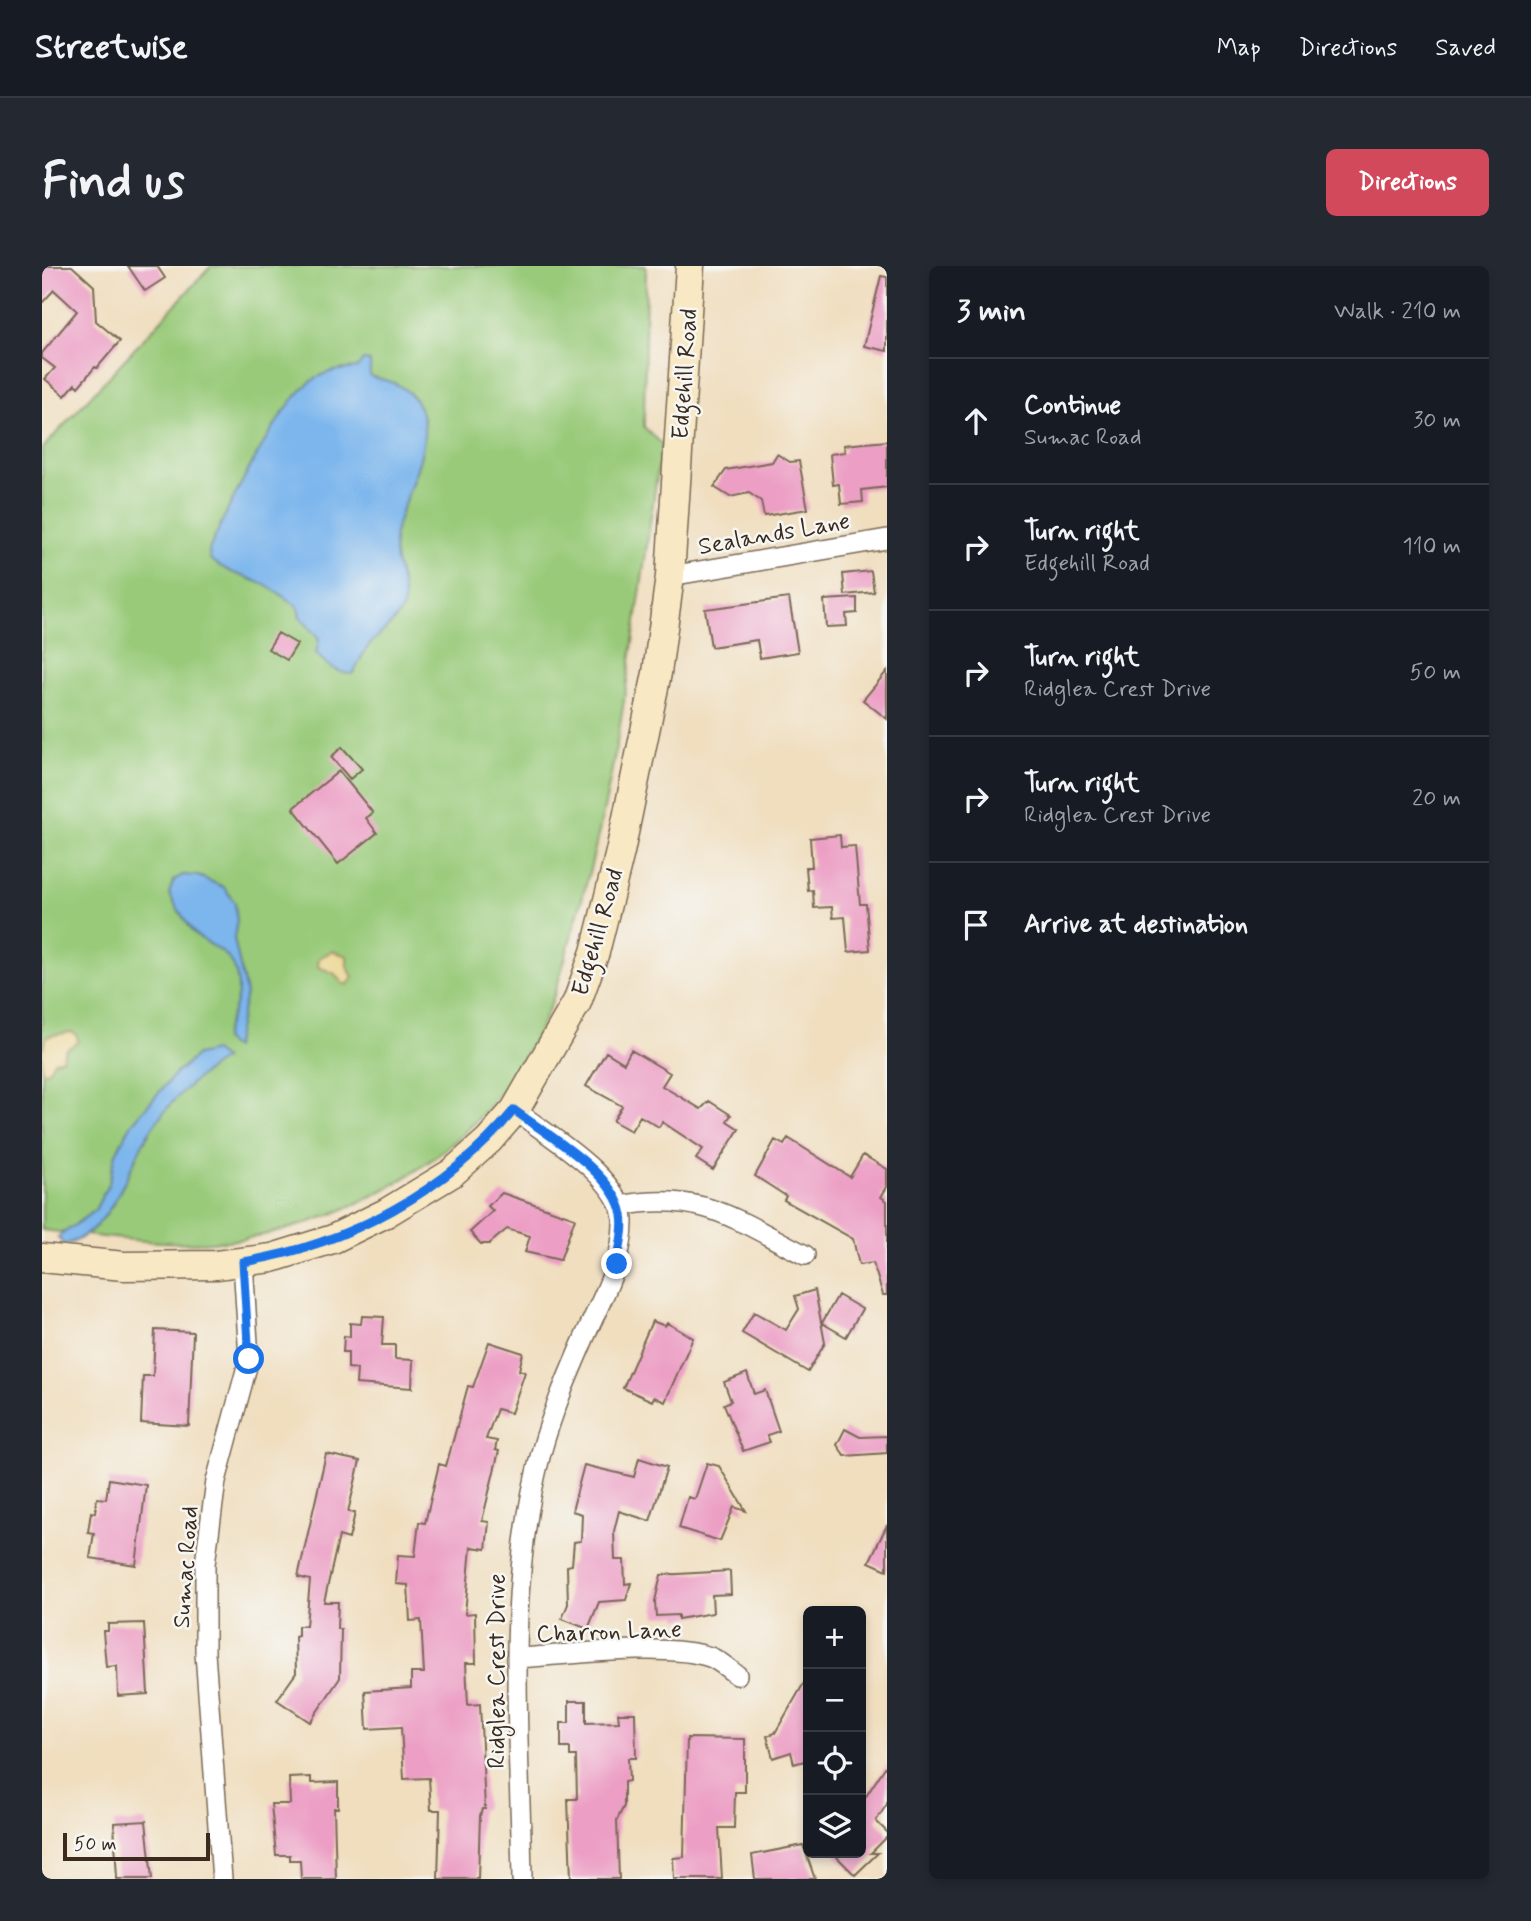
<!DOCTYPE html>
<html lang="en">
<head>
<meta charset="utf-8">
<style>
  :root { --surface:#171b24; --page:#242831; --text:#f1f3f6; --muted:#9ea1a6; --line:#363941; --accent:#d1495b }
  body { margin:0; font-family:Mynerve,sans-serif; background:var(--page); color:var(--text) }
  .controls { position:absolute; right:21px; bottom:21px; display:grid; overflow:hidden; border-radius:10px; box-shadow:0 4px 10px #0003 }
  .controls button { width:63px; height:63px; display:grid; place-items:center; padding:0; border:0; border-bottom:2px solid var(--line); background:var(--surface); color:var(--text); font:35px sans-serif }
  .scale { position:absolute; left:21px; bottom:18px; width:147px; box-sizing:border-box; padding-left:7px; border:4px solid #3b2a1e; border-top:0; font-size:19px; line-height:24px; white-space:nowrap; color:#3b2a1e; -webkit-text-stroke:5px #f6f6f2; paint-order:stroke }
  .stop { position:absolute; width:21px; height:21px; margin:-16px; border:5px solid #1a73e8; border-radius:50%; background:#fff }
  .stop.end { background:#1a73e8; border-color:#fff; box-shadow:0 2px 7px #0008 }
  .list { margin:0; padding:0; list-style:none }
  h2 { display:flex; justify-content:space-between; align-items:center; height:91px; margin:0; padding:0 28px; font-size:30px }
  h2 small { font-size:23px; font-weight:400; color:var(--muted) }
  .list li { display:grid; grid-template-columns:46px 1fr auto; gap:21px; align-items:center; box-sizing:border-box; height:126px; padding:0 28px; border-top:2px solid var(--line) }
  .list b { display:block; font-size:26px; white-space:nowrap }
  .list p { margin:0; font-size:23px; white-space:nowrap; color:var(--muted) }
  .list em { font-size:23px; font-style:normal; color:var(--muted) }
  .icon { flex:none; width:38px; height:38px; fill:none; stroke:currentColor; stroke-width:2; stroke-linecap:round; stroke-linejoin:round }
  .map { position:relative; flex:none; width:845px; height:1613px; overflow:hidden; border-radius:10px }
  header { display:flex; align-items:center; gap:42px; box-sizing:border-box; height:98px; padding:0 35px; background:var(--surface); border-bottom:2px solid var(--line) }
  header strong { font-size:33px }
  nav { display:flex; gap:38px; margin-inline-start:auto; font-size:24px }
  .intro { display:flex; align-items:center; justify-content:space-between; box-sizing:border-box; height:168px; padding:0 42px }
  h1 { margin:0; font-size:49px }
  .button { padding:18px 32px; border-radius:10px; background:var(--accent); color:#fff; font-size:24px; font-weight:700 }
  main { display:flex; gap:42px; padding:0 42px }
  aside { flex:1; background:var(--surface); border-radius:10px; box-shadow:0 4px 10px #0003 }
  .map>svg:first-child { display:block }
  .green { fill:#99ca79; stroke:#6a7a4c; stroke-width:2 }
  .sand { fill:#eeda9e; stroke:#94825e; stroke-width:2 }
  .water { fill:#7cb6ed; stroke:#5c7086; stroke-width:2 }
  .building { fill:#ec9ec4 }
  .lines { fill:none; stroke-linecap:round; stroke-linejoin:round }
  .street-casing { stroke:#7a6956; stroke-width:22 }
  .secondary-casing { stroke:#7a6956; stroke-width:31 }
  .street { stroke:#fff; stroke-width:19 }
  .secondary { stroke:#f8e8c3; stroke-width:28 }
  .route { stroke:#1a73e8; stroke-width:9 }
  .labels { text-anchor:middle; stroke-width:5; stroke-linejoin:round; paint-order:stroke }
  .street-label { font-size:24px; fill:#3b2a1e; stroke:#f6f6f2 }
</style>
</head>
<body>
<header>
<strong>Streetwise</strong>
<nav><a>Map</a><a>Directions</a><a>Saved</a></nav>
</header>
<div class="intro"><h1>Find us</h1><a class="button">Directions</a></div>
<main>
<div class="map">
<svg width="845" height="1613" viewBox="0 0 845 1613">
  <rect width="100%" height="100%" fill="#f6f6f2"/>
  <filter id="ink" filterUnits="userSpaceOnUse"><feTurbulence type="fractalNoise" baseFrequency=".0143" numOctaves="2"/><feDisplacementMap in="SourceGraphic" scale="14" xChannelSelector="R" yChannelSelector="G"/><feConvolveMatrix kernelMatrix="1 2 1 2 8 2 1 2 1" color-interpolation-filters="sRGB"/></filter>
  <filter id="wash" filterUnits="userSpaceOnUse"><feTurbulence type="fractalNoise" baseFrequency=".00686" numOctaves="4" result="noise"/><feDisplacementMap in="SourceGraphic" scale="28" xChannelSelector="R" yChannelSelector="G"/><feGaussianBlur stdDeviation="1.57" result="paint"/><feColorMatrix in="noise" values="0 0 0 0 0 0 0 0 0 0 0 0 0 0 0 0 0 1.4 0 .05"/><feComposite in="paint" operator="in"/></filter>
  <g filter="url(#wash)">
    <rect width="100%" height="100%" fill="#f0debf"/>
    <path class="green" d="M 169,0 L 604,0 L 602,161 L 620,178 C 594,340 580,503 532,661 C 524,687 518,715 508,740 C 495,774 463,823 439,850 C 378,915 287,958 201,973 C 135,983 66,971 0,964 L 0,183 Z"/>
    <path class="sand" d="M 290,685 L 305,690 L 305,700 L 311,711 L 306,719 L 300,717 L 292,707 L 276,701 L 277,692 Z
      M 30,766 L 35,770 L 36,776 L 23,784 L 20,793 L 12,795 L 6,805 L 0,806 L 0,785 L 5,770 Z"/>
    <path class="water" d="M 321,94 L 328,95 L 328,110 C 336,113 346,114 354,118 C 414,149 361,224 353,268 C 349,293 360,309 362,331 C 365,351 337,366 326,381 C 319,389 317,400 310,408 C 294,407 284,399 274,387 L 277,373 L 258,351 L 256,341 C 245,333 235,325 223,319 C 204,310 186,308 168,293 L 167,284 C 184,245 239,132 274,112 C 289,103 299,104 315,102 Z
      M 141,609 L 156,610 L 182,621 L 193,637 L 195,655 L 192,672 L 204,728 L 192,782 L 182,774 C 183,756 197,741 196,721 C 194,686 177,686 154,669 C 149,665 130,634 127,627 L 132,614 Z
      M 172,785 L 182,793 C 152,812 123,840 105,870 C 83,908 70,966 22,979 L 16,971 L 53,944 L 67,917 L 74,887 L 90,857 L 134,807 L 155,789 Z"/>
    <g id="blocks">
      <path class="building" d="M 0,0 L 30,0 L 52,20 L 54,55 L 78,75 L 55,102 L 53,101 L 36,121 L 33,118 L 23,130 L 3,113 L 13,102 L 0,92 L 0,87 L 35,45 L 12,24 L 0,37 Z
        M 86,0 L 115,0 L 123,12 L 103,25 Z
        M 839,10 L 845,11 L 845,85 L 822,80 Z
        M 845,175 L 845,221 L 820,224 L 821,236 L 799,238 L 797,218 L 791,219 L 788,188 L 803,186 L 802,179 Z
        M 735,188 L 748,196 L 757,195 L 766,243 L 722,250 L 719,235 L 707,227 L 688,231 L 672,221 L 684,204 L 730,196 Z
        M 829,305 L 832,326 L 803,329 L 801,308 Z
        M 747,332 L 756,386 L 718,392 L 715,374 L 669,381 L 663,343 Z
        M 815,332 L 815,347 L 804,348 L 805,360 L 784,361 L 782,334 Z
        M 236,367 L 255,378 L 245,394 L 226,383 Z
        M 845,405 L 845,453 L 821,434 Z
        M 300,481 L 320,503 L 308,513 L 289,491 Z
        M 297,505 L 331,547 L 324,552 L 335,567 L 296,598 L 251,542 Z
        M 798,569 L 799,581 L 813,580 L 818,638 L 824,638 L 828,684 L 806,686 L 803,651 L 791,652 L 790,641 L 772,642 L 771,624 L 766,625 L 764,601 L 770,601 L 768,572 Z
        M 589,784 L 628,807 L 620,820 L 659,843 L 667,835 L 689,849 L 685,855 L 697,863 L 671,904 L 654,893 L 661,883 L 620,856 L 617,861 L 598,850 L 589,865 L 571,855 L 580,840 L 544,820 L 564,786 L 582,797 Z
        M 746,872 L 808,911 L 821,889 L 845,903 L 845,921 L 839,931 L 845,935 L 845,1029 L 841,1029 L 831,997 L 817,999 L 811,973 L 742,934 L 744,930 L 713,910 L 733,874 L 742,879 Z
        M 460,927 L 533,952 L 518,994 L 483,986 L 488,970 L 465,963 L 447,978 L 439,978 L 428,966 L 451,945 L 446,940 Z
        M 773,1024 L 783,1077 L 766,1106 L 700,1067 L 712,1046 L 744,1064 L 757,1043 L 753,1030 Z
        M 796,1029 L 820,1043 L 804,1071 L 780,1057 Z
        M 320,1050 L 342,1051 L 340,1079 L 353,1079 L 353,1093 L 371,1094 L 370,1122 L 314,1118 L 315,1103 L 306,1102 L 306,1086 L 301,1086 L 302,1070 L 308,1071 L 308,1057 L 319,1058 Z
        M 610,1055 L 623,1060 L 625,1057 L 651,1072 L 623,1136 L 612,1131 L 610,1135 L 581,1122 Z
        M 113,1064 L 151,1066 L 147,1160 L 99,1157 L 101,1110 L 111,1110 Z
        M 447,1076 L 481,1087 L 477,1104 L 483,1106 L 469,1147 L 455,1143 L 444,1173 L 455,1175 L 453,1184 L 457,1185 L 440,1255 L 447,1256 L 444,1283 L 429,1281 L 423,1348 L 433,1347 L 434,1397 L 424,1397 L 426,1439 L 438,1438 L 443,1543 L 440,1543 L 438,1550 L 436,1613 L 396,1613 L 398,1544 L 389,1544 L 387,1512 L 362,1513 L 359,1461 L 325,1463 L 323,1425 L 369,1422 L 369,1407 L 382,1407 L 379,1354 L 368,1355 L 366,1319 L 354,1318 L 356,1289 L 373,1290 L 377,1256 L 383,1257 L 397,1198 L 404,1200 L 426,1120 L 431,1121 Z
        M 705,1107 L 712,1128 L 723,1124 L 737,1165 L 725,1169 L 728,1176 L 701,1185 L 682,1138 L 689,1135 L 682,1116 Z
        M 803,1163 L 818,1171 L 845,1170 L 845,1187 L 803,1190 L 795,1179 Z
        M 284,1188 L 318,1195 L 306,1246 L 313,1247 L 307,1273 L 297,1270 L 282,1336 L 296,1336 L 295,1363 L 299,1363 L 298,1412 L 268,1456 L 235,1434 L 254,1407 L 253,1371 L 256,1370 L 256,1360 L 264,1360 L 268,1314 L 256,1311 Z
        M 597,1192 L 625,1201 L 608,1255 L 577,1245 L 572,1265 L 573,1294 L 582,1294 L 583,1318 L 589,1317 L 584,1334 L 557,1336 L 546,1363 L 520,1353 L 526,1338 L 525,1300 L 530,1299 L 532,1276 L 539,1275 L 540,1248 L 530,1245 L 538,1214 L 542,1199 L 592,1211 Z
        M 665,1197 L 677,1200 L 704,1245 L 692,1241 L 678,1275 L 637,1262 L 646,1231 L 653,1233 Z
        M 67,1213 L 104,1219 L 94,1299 L 48,1292 L 52,1267 L 46,1266 L 49,1246 L 53,1247 L 55,1232 L 64,1233 Z
        M 845,1259 L 845,1304 L 827,1296 Z
        M 688,1305 L 689,1328 L 670,1329 L 671,1347 L 636,1353 L 636,1349 L 614,1350 L 613,1335 L 619,1309 Z
        M 102,1357 L 106,1428 L 76,1430 L 75,1400 L 64,1401 L 61,1365 L 66,1365 L 66,1358 Z
        M 766,1410 L 766,1494 L 752,1498 L 749,1486 L 731,1492 L 725,1470 L 733,1467 Z
        M 527,1435 L 544,1435 L 544,1457 L 577,1456 L 576,1447 L 593,1447 L 594,1492 L 586,1492 L 587,1515 L 582,1516 L 582,1540 L 575,1554 L 577,1613 L 529,1613 L 526,1533 L 535,1533 L 534,1490 L 528,1490 L 528,1482 L 519,1482 L 519,1457 L 527,1457 Z
        M 645,1472 L 703,1473 L 703,1526 L 693,1526 L 692,1562 L 677,1562 L 680,1613 L 632,1613 L 631,1592 L 642,1591 Z
        M 845,1498 L 845,1538 L 834,1555 L 845,1566 L 845,1571 L 829,1587 L 836,1587 L 813,1609 L 791,1587 L 819,1587 L 819,1538 Z
        M 269,1511 L 269,1517 L 296,1516 L 296,1542 L 292,1542 L 294,1613 L 259,1613 L 258,1594 L 248,1594 L 248,1589 L 234,1589 L 229,1538 L 248,1538 L 247,1512 Z
        M 104,1555 L 110,1613 L 75,1613 L 72,1557 Z
        M 761,1579 L 773,1613 L 713,1613 L 710,1589 Z"/>
    </g>
  </g>
  <g filter="url(#ink)">
    <use href="#blocks" fill-opacity="0" stroke="#7a6956" stroke-width="2"/>
    <g class="lines">
      <g class="street-casing">
        <path id="street" d="M 628,310 L 845,273
          M 473,844 C 503,868 580,912 581,954 C 582,994 560,1032 544,1068 C 527,1107 510,1146 499,1187 C 462,1324 478,1472 480,1613
          M 578,940 C 659,924 694,954 763,989
          M 476,1392 C 525,1389 625,1376 668,1391 C 677,1394 686,1403 695,1409
          M 180,1613 L 163,1387 L 163,1298 L 174,1215 L 207,1093 L 201,996"/>
      </g>
      <g class="secondary-casing">
        <path id="secondary" d="M 0,992 L 82,1000 L 174,999 L 230,992 L 291,973 L 344,947 L 410,907 L 447,874 L 473,844 L 535,736 L 553,686 L 578,586 L 615,407 L 628,310 L 648,0"/>
      </g>
      <use href="#street" class="street"/>
      <use href="#secondary" class="secondary"/>
    </g>
  </g>
  <g class="lines" filter="url(#ink)">
    <path class="route" d="M 207,1093 L 201,996 C 305,979 406,925 472,844 C 505,869 573,907 580,949 C 583,964 577,983 575,998"/>
  </g>
  <g class="labels">
    <g class="street-label">
      <text transform="translate(642 108) rotate(-86)" y="8">Edgehill Road</text>
      <text transform="translate(732 267) rotate(-10)" y="8">Sealands Lane</text>
      <text transform="translate(555 666) rotate(-74)" y="8">Edgehill Road</text>
      <text transform="translate(143 1301) rotate(-86)" y="8">Sumac Road</text>
      <text transform="translate(567 1365) rotate(-2)" y="8">Charron Lane</text>
      <text transform="translate(454 1405) rotate(-90)" y="8">Ridglea Crest Drive</text>
    </g>
  </g>
</svg>
<div class="controls">
<button>+</button>
<button>−</button>
<button><svg class="icon" aria-label="locate" viewBox="0 0 24 24"><circle cx="12" cy="12" r="6"/><path d="M12 2v4M12 18v4M2 12h4M18 12h4"/></svg></button>
<button><svg class="icon" aria-label="layers" viewBox="0 0 24 24"><path d="M12 4l9 5-9 5-9-5zM3 14l9 5 9-5"/></svg></button>
</div>
<div class="scale">50 m</div>
<div class="stop" style="left:207px;top:1093px"></div>
<div class="stop end" style="left:575px;top:998px"></div>
</div>
<aside>
<h2>3 min<small>Walk · 210 m</small></h2>
<ul class="list">
<li><svg class="icon" aria-label="ahead" viewBox="0 0 24 24"><path d="M12 20V5M6 11l6-6 6 6"/></svg><div><b>Continue</b><p>Sumac Road</p></div><em>30 m</em></li>
<li><svg class="icon" aria-label="right" viewBox="0 0 24 24"><path d="M7 20v-9h11M14 6l5 5-5 5"/></svg><div><b>Turn right</b><p>Edgehill Road</p></div><em>110 m</em></li>
<li><svg class="icon" aria-label="right" viewBox="0 0 24 24"><path d="M7 20v-9h11M14 6l5 5-5 5"/></svg><div><b>Turn right</b><p>Ridglea Crest Drive</p></div><em>50 m</em></li>
<li><svg class="icon" aria-label="right" viewBox="0 0 24 24"><path d="M7 20v-9h11M14 6l5 5-5 5"/></svg><div><b>Turn right</b><p>Ridglea Crest Drive</p></div><em>20 m</em></li>
<li><svg class="icon" aria-label="arrive" viewBox="0 0 24 24"><path d="M6 21V4h12l-3 4 3 4H6"/></svg><div><b>Arrive at destination</b></div></li>
</ul>
</aside>
</main>
</body>
</html>
